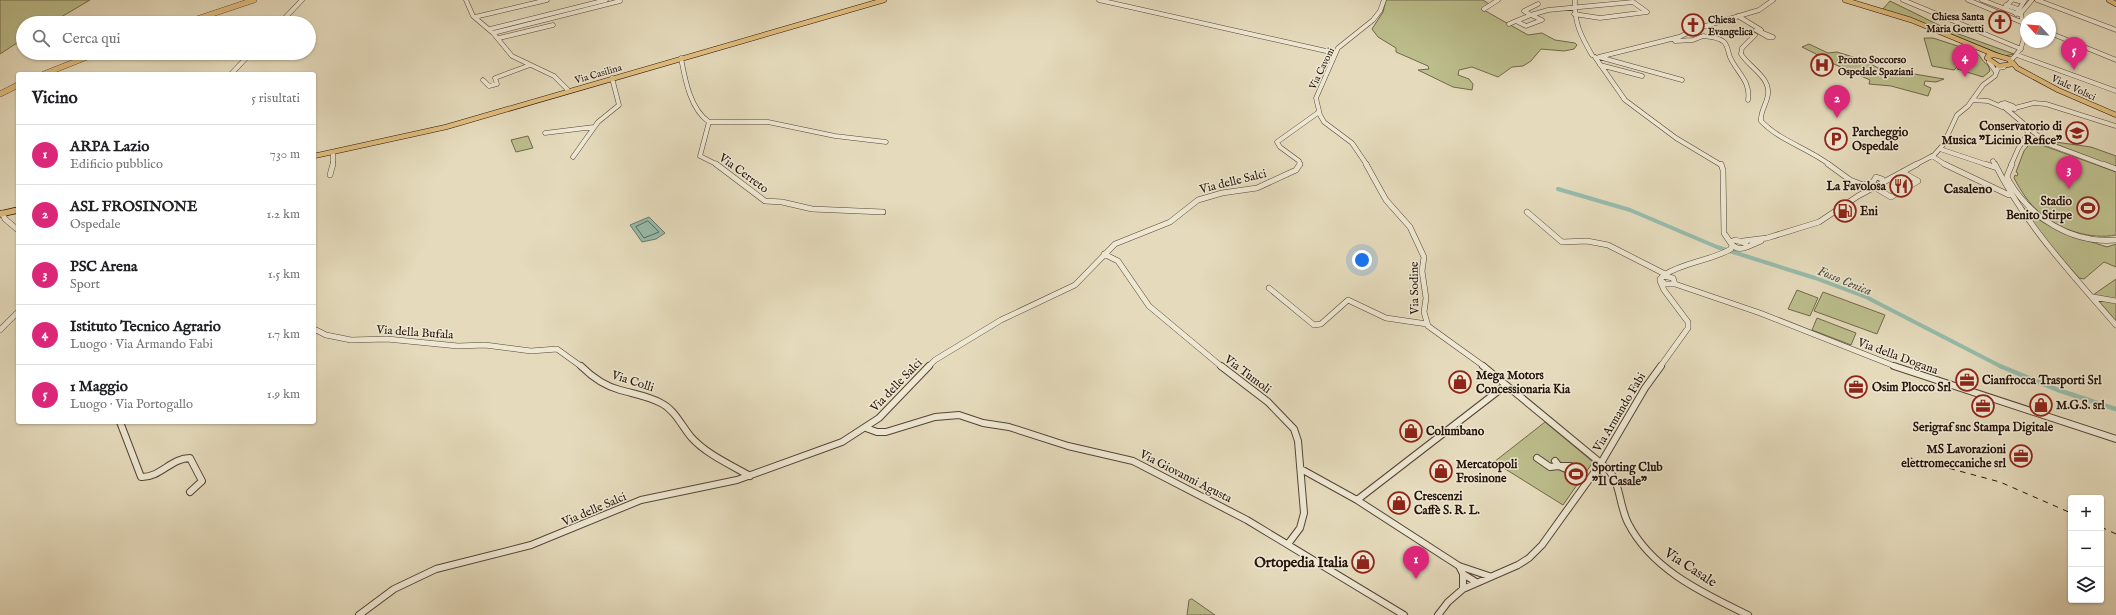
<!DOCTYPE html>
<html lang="it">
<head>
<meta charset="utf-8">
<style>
  :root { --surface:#fff; --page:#f6f6f6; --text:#202124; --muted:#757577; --line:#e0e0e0; --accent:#db2777 }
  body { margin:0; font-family:"IM FELL English",serif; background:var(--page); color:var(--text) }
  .controls { position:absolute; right:12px; bottom:12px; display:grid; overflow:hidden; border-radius:4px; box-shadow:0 1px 3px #0004 }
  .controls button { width:36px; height:36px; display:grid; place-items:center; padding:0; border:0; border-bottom:1px solid var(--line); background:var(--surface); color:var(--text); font:20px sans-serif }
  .compass { position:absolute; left:2020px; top:12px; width:36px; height:36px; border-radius:50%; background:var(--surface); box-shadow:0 1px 3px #0004; rotate:296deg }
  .you { position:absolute; left:1362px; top:260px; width:14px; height:14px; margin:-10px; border:3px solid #fff; border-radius:50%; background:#1a73e8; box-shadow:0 0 0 6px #1a73e833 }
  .badge { display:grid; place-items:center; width:26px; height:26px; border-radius:50%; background:var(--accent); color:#fff; font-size:13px; font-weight:700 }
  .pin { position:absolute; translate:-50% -33px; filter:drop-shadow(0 1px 2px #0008) }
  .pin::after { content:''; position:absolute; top:21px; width:14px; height:12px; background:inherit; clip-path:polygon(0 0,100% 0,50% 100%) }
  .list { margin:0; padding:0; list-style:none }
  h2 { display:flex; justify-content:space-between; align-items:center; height:52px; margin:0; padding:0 16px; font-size:17px }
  h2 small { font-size:13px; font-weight:400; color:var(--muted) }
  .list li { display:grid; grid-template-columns:26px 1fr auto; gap:12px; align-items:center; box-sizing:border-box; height:60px; padding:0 16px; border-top:1px solid var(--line) }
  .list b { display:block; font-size:15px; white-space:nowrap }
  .list p { margin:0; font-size:13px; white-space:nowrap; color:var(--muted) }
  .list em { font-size:13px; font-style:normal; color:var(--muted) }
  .icon { flex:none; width:22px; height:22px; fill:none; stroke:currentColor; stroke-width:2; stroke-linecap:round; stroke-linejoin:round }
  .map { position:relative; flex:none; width:2116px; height:615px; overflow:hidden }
  .search { position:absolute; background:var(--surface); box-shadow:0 1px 3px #0004; left:16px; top:16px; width:300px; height:44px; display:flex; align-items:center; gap:10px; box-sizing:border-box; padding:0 14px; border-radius:22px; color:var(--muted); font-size:15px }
  .panel { position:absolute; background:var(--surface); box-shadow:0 1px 3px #0004; left:16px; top:72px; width:300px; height:352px; border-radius:4px }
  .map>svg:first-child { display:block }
  .green { fill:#bcbe8c; stroke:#70684b }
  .water { fill:#96bcac; stroke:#69786b }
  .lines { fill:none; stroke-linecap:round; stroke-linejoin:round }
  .shore { stroke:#5e675b; stroke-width:1 }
  .canal-far1 { stroke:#96bcac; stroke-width:4 }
  .canal { stroke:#96bcac; stroke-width:4.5 }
  .minor-far2-casing { stroke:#554436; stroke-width:5 }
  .minor-far1-casing { stroke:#554436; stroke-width:6 }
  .minor-casing { stroke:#554436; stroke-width:8 }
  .major-far1-casing { stroke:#25120a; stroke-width:5.5 }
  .major-casing { stroke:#25120a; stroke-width:7 }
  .highway-casing { stroke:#25120a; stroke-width:6 }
  .minor-far2 { stroke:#eee8d3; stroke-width:4 }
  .minor-far1 { stroke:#eee8d3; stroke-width:5 }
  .minor { stroke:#eee8d3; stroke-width:6 }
  .major-far1 { stroke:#e2be7e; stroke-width:4.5 }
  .major { stroke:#e2be7e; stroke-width:5.5 }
  .highway { stroke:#e2be7e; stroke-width:5.5 }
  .rail { stroke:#25120a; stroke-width:1; stroke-dasharray:5.5 5.5; stroke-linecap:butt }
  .labels { text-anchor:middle; stroke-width:3; stroke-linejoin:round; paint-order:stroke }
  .far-poi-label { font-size:10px; font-weight:bold; fill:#25120a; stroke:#eee8d3; text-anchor:start }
  .far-street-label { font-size:10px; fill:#25120a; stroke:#eee8d3 }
  .poi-label { font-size:12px; font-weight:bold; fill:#25120a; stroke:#eee8d3; text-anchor:start }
  .street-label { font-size:12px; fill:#25120a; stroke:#eee8d3 }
  .neighbourhood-label { font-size:13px; font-weight:bold; fill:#25120a; stroke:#eee8d3 }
  .water-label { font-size:13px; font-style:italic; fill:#4d4e43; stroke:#eee8d3 }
  .near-poi-label { font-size:14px; font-weight:bold; fill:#25120a; stroke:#eee8d3; text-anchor:end }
  .near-street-label { font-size:14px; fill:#25120a; stroke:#eee8d3 }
</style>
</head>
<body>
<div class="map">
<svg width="2116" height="615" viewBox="0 0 2116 615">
  <rect width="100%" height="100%" fill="#e5dbbc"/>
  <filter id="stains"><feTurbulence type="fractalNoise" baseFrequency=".005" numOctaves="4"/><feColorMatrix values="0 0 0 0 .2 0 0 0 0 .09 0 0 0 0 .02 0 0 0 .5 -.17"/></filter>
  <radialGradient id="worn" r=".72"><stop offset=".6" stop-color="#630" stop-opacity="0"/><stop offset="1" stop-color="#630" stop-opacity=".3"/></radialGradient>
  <path class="green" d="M 0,0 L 90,0 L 51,23 L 23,23 L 23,39 L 0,54 Z
    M 1386,0 L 1483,0 L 1489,4 L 1482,9 L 1528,35 L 1542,33 L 1555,40 L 1575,43 L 1577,45 L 1574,49 L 1564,51 L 1541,49 L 1531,61 L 1523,66 L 1512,67 L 1498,77 L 1472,67 L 1459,70 L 1458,75 L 1469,79 L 1473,84 L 1472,90 L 1453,87 L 1418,70 L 1429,69 L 1428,66 L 1396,52 L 1396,48 L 1378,37 L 1372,29 L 1383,12 Z
    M 1890,1 L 1953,32 L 2014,54 L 2005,56 L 1998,53 L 1934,27 L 1882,10 Z
    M 1924,38 L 1933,38 L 1973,51 L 1954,70 L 1932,66 Z
    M 1809,44 L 1828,53 L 1837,52 L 1866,61 L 1878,68 L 1944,79 L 1936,82 L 1925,81 L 1924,85 L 1931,88 L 1928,96 L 1891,86 L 1869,84 L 1870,80 L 1818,57 L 1816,54 L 1802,47 Z
    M 1975,52 C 1981,55 1981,61 1988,65 L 1990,71 L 1983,77 L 1957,69 Z
    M 528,136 L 533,148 L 516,152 L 511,140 Z
    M 2048,141 L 2091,147 L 2116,156 L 2116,167 Z
    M 2031,142 L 2039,144 L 2116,172 L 2116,235 C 2092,240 2059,230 2040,213 C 2029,204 2021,191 2014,178 L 2015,175 L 2017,176 L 2018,173 L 2016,172 L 2024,151 Z
    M 2021,205 C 2043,228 2077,237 2107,247 L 2116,244 L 2116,267 L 2104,262 L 2084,279 L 2079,278 L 2040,234 Z
    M 2116,279 L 2116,324 L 2093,295 Z
    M 1797,290 L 1818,298 L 1810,316 L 1788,309 Z
    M 1823,292 L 1885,315 L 1877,334 L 1814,311 Z
    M 1817,318 L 1856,333 L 1851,345 L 1812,330 Z
    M 1545,422 L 1593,462 L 1563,505 L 1494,462 Z
    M 1191,599 L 1192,599 L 1215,615 L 1187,615 L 1189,600 Z"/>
  <path class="water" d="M 649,217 L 665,233 L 656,239 L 642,242 L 630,225 Z"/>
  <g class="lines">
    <path class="shore" d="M 648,221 L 659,232 L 644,238 L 636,227 Z"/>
    <path class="canal-far1" d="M 1558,189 L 1630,210 L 1717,247 L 1815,278 L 1866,297 L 2002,367"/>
    <path class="canal" d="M 2000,366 L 2058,390 L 2116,409"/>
    <g class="minor-far2-casing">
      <path id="minor-far2" d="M 466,0 L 473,16 L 493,33 L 512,56 L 554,76 L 569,91
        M 1099,0 L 1335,53
        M 1575,0 C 1574,23 1581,36 1592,55
        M 1903,0 L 2021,49
        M 1968,0 L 2026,24
        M 1982,0 L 2021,15
        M 2015,0 L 2023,2
        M 2037,0 L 2116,30
        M 2006,5 L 2018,9
        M 1484,9 L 1498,0
        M 2007,9 L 2004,8 L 2012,0
        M 2016,14 L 2025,0
        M 1531,15 L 1542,20 L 1526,26 L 1516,21 Z
        M 1531,15 L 1524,11 L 1538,4
        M 1531,15 L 1548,10 L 1633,2 L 1647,12 L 1600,18 L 1574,14
        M 1738,16 L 1761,30
        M 475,17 L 547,0
        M 280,23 L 302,0
        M 1509,24 L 1516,21
        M 490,29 L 606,0
        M 1756,30 L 1773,37 L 1768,37 Z
        M 493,33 L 620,1
        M 2050,33 L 2116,60
        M 1755,35 L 1742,48 L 1741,54 C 1749,67 1770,77 1768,94 C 1767,104 1760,111 1761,121 C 1780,141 1808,148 1830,165
        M 1703,36 C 1710,37 1719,37 1724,42 C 1728,46 1728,52 1730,57 C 1737,73 1751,81 1748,100
        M 499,38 L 553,25
        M 1675,41 L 1693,40 L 1703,36
        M 2017,55 L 2116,91
        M 1595,57 L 1625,100 L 1676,138 L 1721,165
        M 1599,57 L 1679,37 L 1699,28 L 1759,10 L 1773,0
        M 1599,57 L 1682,80
        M 681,58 C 685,79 690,109 709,122 L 768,122 L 835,136 L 886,142
        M 2010,61 C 2028,45 2024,35 2021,13 L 2032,0
        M 1989,62 L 1996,72
        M 1600,65 L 1642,76
        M 231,74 L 251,53
        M 483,80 L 489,86 L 497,84 L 495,78 L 530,65
        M 1972,100 L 1988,101 L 2002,107
        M 2005,103 L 2013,106 L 2015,109 L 2004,107 L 2001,104 Z
        M 2004,107 L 2043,140
        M 2015,108 L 2034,103 L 2046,104 L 2116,126
        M 709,122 L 700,156 L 718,165
        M 545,133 L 594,127
        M 2024,140 L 2043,142 L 2105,165
        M 1940,149 L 1988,165
        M 1932,156 L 1946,165
        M 573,157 L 598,122 L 619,105 L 612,78
        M 1993,161 L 1995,165
        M 333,165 L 333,152
        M 1300,165 L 1299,161 L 1280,147 L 1277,142 L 1319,112
        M 1367,165 L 1352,143 L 1324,122 L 1320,115 L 1316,98 L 1338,48 L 1373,20 L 1380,11 L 1384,0
        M 1915,165 L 1934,155 L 1943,145 L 1957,115 L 1968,106 L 1983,85 L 1995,76 L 1998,68 L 2004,67
        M 2011,165 L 2018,149 L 2028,133 L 2023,123"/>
    </g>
    <g class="minor-far1-casing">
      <path id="minor-far1" d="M 716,164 L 765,201 L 782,202 L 812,209 L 883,212
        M 1366,164 L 1386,200 L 1410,227 L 1424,257 L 1422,271 L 1426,298 L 1424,312 L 1428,326 L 1485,367
        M 1721,164 L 1723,170 L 1724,233 L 1730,242
        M 1828,164 L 1850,180 L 1863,185
        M 1944,164 L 2009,195
        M 1985,164 L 1997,168
        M 1995,164 C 2025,225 2072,274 2116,325
        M 2012,164 L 2007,176 L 2009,181 C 2031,218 2072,244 2116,240
        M 2103,164 L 2116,169
        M 330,175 L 333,164
        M 1874,187 L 1891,197 L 1918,181 L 1902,172
        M 1869,190 L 1863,189 L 1860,186 L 1873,182 L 1876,177 L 1882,179 L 1883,182
        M 1527,212 L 1562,242 L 1587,241 L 1608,245 L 1665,274
        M 2,213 L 5,219 L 18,230
        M 1735,240 L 1745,243 L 1747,247 C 1740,250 1734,248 1730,242 Z
        M 1743,241 L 1767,238 L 1819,222 L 1858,196 L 1917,164
        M 1747,247 L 1761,241
        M 1104,254 L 1118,261 L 1149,306 L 1222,367
        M 1664,275 C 1684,262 1710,261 1731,249 L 1732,245
        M 1663,276 L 1673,278 L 1675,284 L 1665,284 L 1660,279 Z
        M 1675,284 L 1760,313 L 1897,367
        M 1269,288 L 1314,325 L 1321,324 L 1348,300 L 1386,318 L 1427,324
        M 2093,297 L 2116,301
        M 314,329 L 326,335 L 351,340 L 387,339 L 458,346 L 485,345 L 531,351 L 557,349 L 582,367
        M 0,330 L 18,312
        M 928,367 L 935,360 L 1001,320 L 1075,285 L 1115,244 L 1170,222 L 1198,200 L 1222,193 L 1257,188 L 1296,170 L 1300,164
        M 1660,367 L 1688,328 L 1688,322 L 1664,290 L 1660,281"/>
    </g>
    <g class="minor-casing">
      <path id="minor" d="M 581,366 C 592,377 605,386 620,390 C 634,394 648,396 661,403 C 675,410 681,425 691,437 C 706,454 731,465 750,476
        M 1221,366 L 1268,402 L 1294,429 L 1298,441 L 1304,513 L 1300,528 L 1288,544
        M 1483,366 L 1608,469 C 1621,485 1619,505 1628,523 C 1652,570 1703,593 1748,615
        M 1894,366 L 2116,439
        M 120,422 L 141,477 C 160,478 171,458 190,458 L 202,481 L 190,492
        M 866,428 L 877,432 L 886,432 L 935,417 L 959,415 L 983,423 L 1009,427 L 1068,446 L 1133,461 L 1247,520 L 1404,615
        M 1537,458 L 1550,467 L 1559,466
        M 1555,461 L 1559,466 L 1580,475
        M 1561,466 L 1571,466 L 1573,472
        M 1301,469 L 1357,500 L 1459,566 L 1489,576
        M 1357,500 L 1506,385
        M 1459,566 L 1463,574 L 1463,589
        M 1463,574 L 1476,582
        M 359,615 L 394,589 L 436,569 L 531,545 L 641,500 L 737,480 L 842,442 L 879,418 L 929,366
        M 1438,615 L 1448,602 L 1463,589 L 1518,565 L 1529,558 L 1542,545 L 1601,463 L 1645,388 L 1661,366"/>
    </g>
    <g class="major-far1-casing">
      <path id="major-far1" d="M 1845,0 L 1911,20 L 1998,56
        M 2109,0 L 2116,4
        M 1995,55 L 2009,59 L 2013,64 L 1999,66 L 1987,58 L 1988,56 Z
        M 2013,63 L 2017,68 L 2058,90 L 2116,115
        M 314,156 L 446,127 L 884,0"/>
    </g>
    <g class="major-casing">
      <path id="major" d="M 0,214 L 18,210"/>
    </g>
    <g class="highway-casing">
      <path id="highway" d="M 185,23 L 254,0
        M 44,74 L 97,53
        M 0,94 L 18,85"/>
    </g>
    <use href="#minor-far2" class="minor-far2"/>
    <use href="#minor-far1" class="minor-far1"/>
    <use href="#minor" class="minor"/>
    <use href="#major-far1" class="major-far1"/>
    <use href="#major" class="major"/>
    <use href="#highway" class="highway"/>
    <path class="rail" d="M 1907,457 L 2000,482 L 2071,513
      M 2101,527 L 2116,534"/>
  </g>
  <defs>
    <g id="church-ring" transform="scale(1.15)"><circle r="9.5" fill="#eee8d3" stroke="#8f2418" stroke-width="1.5"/><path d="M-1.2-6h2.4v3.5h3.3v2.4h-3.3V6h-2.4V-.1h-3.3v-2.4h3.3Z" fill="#8f2418"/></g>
    <g id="hospital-ring" transform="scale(1.15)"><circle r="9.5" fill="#eee8d3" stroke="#8f2418" stroke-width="1.5"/><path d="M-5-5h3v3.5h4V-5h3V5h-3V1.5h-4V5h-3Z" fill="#8f2418"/></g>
    <g id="university-ring" transform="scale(1.15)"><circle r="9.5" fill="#eee8d3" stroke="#8f2418" stroke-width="1.5"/><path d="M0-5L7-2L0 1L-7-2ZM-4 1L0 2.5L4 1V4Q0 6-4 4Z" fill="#8f2418"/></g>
    <g id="parking-ring" transform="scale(1.15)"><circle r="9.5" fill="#eee8d3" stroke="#8f2418" stroke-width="1.5"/><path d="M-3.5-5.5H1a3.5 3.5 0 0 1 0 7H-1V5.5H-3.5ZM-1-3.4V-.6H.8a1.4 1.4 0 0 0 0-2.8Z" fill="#8f2418"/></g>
    <g id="restaurant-ring" transform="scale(1.15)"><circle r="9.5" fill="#eee8d3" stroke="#8f2418" stroke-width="1.5"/><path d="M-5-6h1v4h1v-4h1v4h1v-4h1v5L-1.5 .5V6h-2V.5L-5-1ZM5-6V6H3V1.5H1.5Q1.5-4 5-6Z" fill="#8f2418"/></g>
    <g id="stadium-ring" transform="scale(1.15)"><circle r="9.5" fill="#eee8d3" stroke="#8f2418" stroke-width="1.5"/><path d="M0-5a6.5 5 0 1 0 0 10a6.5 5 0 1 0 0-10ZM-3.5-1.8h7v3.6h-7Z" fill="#8f2418"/></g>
    <g id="fuel-ring" transform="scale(1.15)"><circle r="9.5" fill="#eee8d3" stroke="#8f2418" stroke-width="1.5"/><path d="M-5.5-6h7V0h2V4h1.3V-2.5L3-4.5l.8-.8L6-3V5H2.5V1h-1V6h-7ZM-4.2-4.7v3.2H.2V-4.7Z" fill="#8f2418"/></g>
    <g id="office-ring" transform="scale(1.15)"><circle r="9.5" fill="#eee8d3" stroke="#8f2418" stroke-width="1.5"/><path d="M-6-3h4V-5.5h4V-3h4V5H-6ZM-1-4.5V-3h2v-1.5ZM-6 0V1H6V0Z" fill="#8f2418"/></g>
    <g id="shop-ring" transform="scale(1.15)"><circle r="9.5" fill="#eee8d3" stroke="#8f2418" stroke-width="1.5"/><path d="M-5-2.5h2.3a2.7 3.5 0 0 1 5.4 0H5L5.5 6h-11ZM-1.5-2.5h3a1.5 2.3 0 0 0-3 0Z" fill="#8f2418"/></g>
  </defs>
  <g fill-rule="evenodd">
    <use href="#church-ring" x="2000" y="22"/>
    <use href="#church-ring" x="1693" y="25"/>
    <use href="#hospital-ring" x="1822" y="65"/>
    <use href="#university-ring" x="2077" y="133"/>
    <use href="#parking-ring" x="1836" y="139"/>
    <use href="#restaurant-ring" x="1901" y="186"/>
    <use href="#stadium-ring" x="2088" y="208"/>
    <use href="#fuel-ring" x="1845" y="211"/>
    <use href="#office-ring" x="1967" y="380"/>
    <use href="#shop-ring" x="1460" y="382"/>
    <use href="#office-ring" x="1856" y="387"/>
    <use href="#shop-ring" x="2041" y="405"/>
    <use href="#office-ring" x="1983" y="406"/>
    <use href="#shop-ring" x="1411" y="431"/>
    <use href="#office-ring" x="2021" y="456"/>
    <use href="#shop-ring" x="1441" y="471"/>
    <use href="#stadium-ring" x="1576" y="474"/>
    <use href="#shop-ring" x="1399" y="503"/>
    <use href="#shop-ring" x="1363" y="562"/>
  </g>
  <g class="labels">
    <g class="far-poi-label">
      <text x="1984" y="20" text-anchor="end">Chiesa Santa<tspan x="1984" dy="12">Maria Goretti</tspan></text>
      <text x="1708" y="23">Chiesa<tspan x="1708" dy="12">Evangelica</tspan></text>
      <text x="1838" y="63">Pronto Soccorso<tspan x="1838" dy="12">Ospedale Spaziani</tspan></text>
    </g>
    <g class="far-street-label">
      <text transform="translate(1321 68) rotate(-64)" y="4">Via Cavoni</text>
      <text transform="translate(598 73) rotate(-16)" y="4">Via Casilina</text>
      <text transform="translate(2074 87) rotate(25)" y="4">Viale Volsci</text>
    </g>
    <g class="poi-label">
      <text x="2062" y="130" text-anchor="end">Conservatorio di<tspan x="2062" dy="14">Musica "Licinio Refice"</tspan></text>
      <text x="1852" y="136">Parcheggio<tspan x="1852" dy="14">Ospedale</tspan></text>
      <text x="1886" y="190" text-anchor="end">La Favolosa</text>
      <text x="2072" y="205" text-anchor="end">Stadio<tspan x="2072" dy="14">Benito Stirpe</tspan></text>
      <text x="1860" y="215">Eni</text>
      <text x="1476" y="379">Mega Motors<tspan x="1476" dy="14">Concessionaria Kia</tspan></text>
      <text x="1982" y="384">Cianfrocca Trasporti Srl</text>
      <text x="1872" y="391">Osim Plocco Srl</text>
      <text x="2056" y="409">M.G.S. srl</text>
      <text x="1983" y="431" text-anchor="middle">Serigraf snc Stampa Digitale</text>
      <text x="1426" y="435">Columbano</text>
      <text x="2006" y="453" text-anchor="end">MS Lavorazioni<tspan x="2006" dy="14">elettromeccaniche srl</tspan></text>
      <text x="1456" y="468">Mercatopoli<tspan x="1456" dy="14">Frosinone</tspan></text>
      <text x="1592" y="471">Sporting Club<tspan x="1592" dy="14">"Il Casale"</tspan></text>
      <text x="1414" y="500">Crescenzi<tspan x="1414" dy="14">Caffè S. R. L.</tspan></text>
    </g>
    <g class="street-label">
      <text transform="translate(744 173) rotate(36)" y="4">Via Cerreto</text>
      <text transform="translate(1233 181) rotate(-14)" y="4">Via delle Salci</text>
      <text transform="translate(1414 288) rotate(-91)" y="4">Via Sodine</text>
      <text transform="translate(415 332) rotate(4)" y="4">Via della Bufala</text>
      <text transform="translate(1898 356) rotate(20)" y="4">Via della Dogana</text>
      <text transform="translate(1248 374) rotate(37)" y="4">Via Tumoli</text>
      <text transform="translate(633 381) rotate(18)" y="4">Via Colli</text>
      <text transform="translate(896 385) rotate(-46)" y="4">Via delle Salci</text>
      <text transform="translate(1619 412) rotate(-59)" y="4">Via Armando Fabi</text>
      <text transform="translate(1186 476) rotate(27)" y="4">Via Giovanni Agusta</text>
      <text transform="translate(594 509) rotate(-23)" y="4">Via delle Salci</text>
    </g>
    <g class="neighbourhood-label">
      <text x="1968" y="193">Casaleno</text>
    </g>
    <g class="water-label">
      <text transform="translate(1845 280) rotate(22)" y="5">Fosso Cenica</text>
    </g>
    <g class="near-poi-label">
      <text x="1348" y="567">Ortopedia Italia</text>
    </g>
    <g class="near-street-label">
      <text transform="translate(1691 567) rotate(33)" y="5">Via Casale</text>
    </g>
  </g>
  <rect width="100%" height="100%" filter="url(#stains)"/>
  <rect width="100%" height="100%" fill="url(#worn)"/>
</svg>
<div class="controls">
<button>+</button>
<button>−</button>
<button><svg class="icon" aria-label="layers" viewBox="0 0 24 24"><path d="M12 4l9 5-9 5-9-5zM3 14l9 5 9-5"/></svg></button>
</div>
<svg class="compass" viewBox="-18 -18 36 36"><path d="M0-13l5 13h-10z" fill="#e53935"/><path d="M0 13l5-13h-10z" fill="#757577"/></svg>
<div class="you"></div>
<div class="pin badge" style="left:1416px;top:579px">1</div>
<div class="pin badge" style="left:1837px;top:118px">2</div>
<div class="pin badge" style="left:2069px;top:189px">3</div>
<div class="pin badge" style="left:1965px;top:77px">4</div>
<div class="pin badge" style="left:2074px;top:70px">5</div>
<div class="search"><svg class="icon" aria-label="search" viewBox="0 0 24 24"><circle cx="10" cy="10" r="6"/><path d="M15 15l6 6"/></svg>Cerca qui</div>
<section class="panel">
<h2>Vicino<small>5 risultati</small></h2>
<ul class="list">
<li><span class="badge">1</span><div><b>ARPA Lazio</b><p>Edificio pubblico</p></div><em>730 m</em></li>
<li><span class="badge">2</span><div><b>ASL FROSINONE</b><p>Ospedale</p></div><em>1.2 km</em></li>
<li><span class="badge">3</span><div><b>PSC Arena</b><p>Sport</p></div><em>1.5 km</em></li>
<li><span class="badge">4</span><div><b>Istituto Tecnico Agrario</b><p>Luogo · Via Armando Fabi</p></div><em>1.7 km</em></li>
<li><span class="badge">5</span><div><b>1 Maggio</b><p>Luogo · Via Portogallo</p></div><em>1.9 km</em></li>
</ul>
</section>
</div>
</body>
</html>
